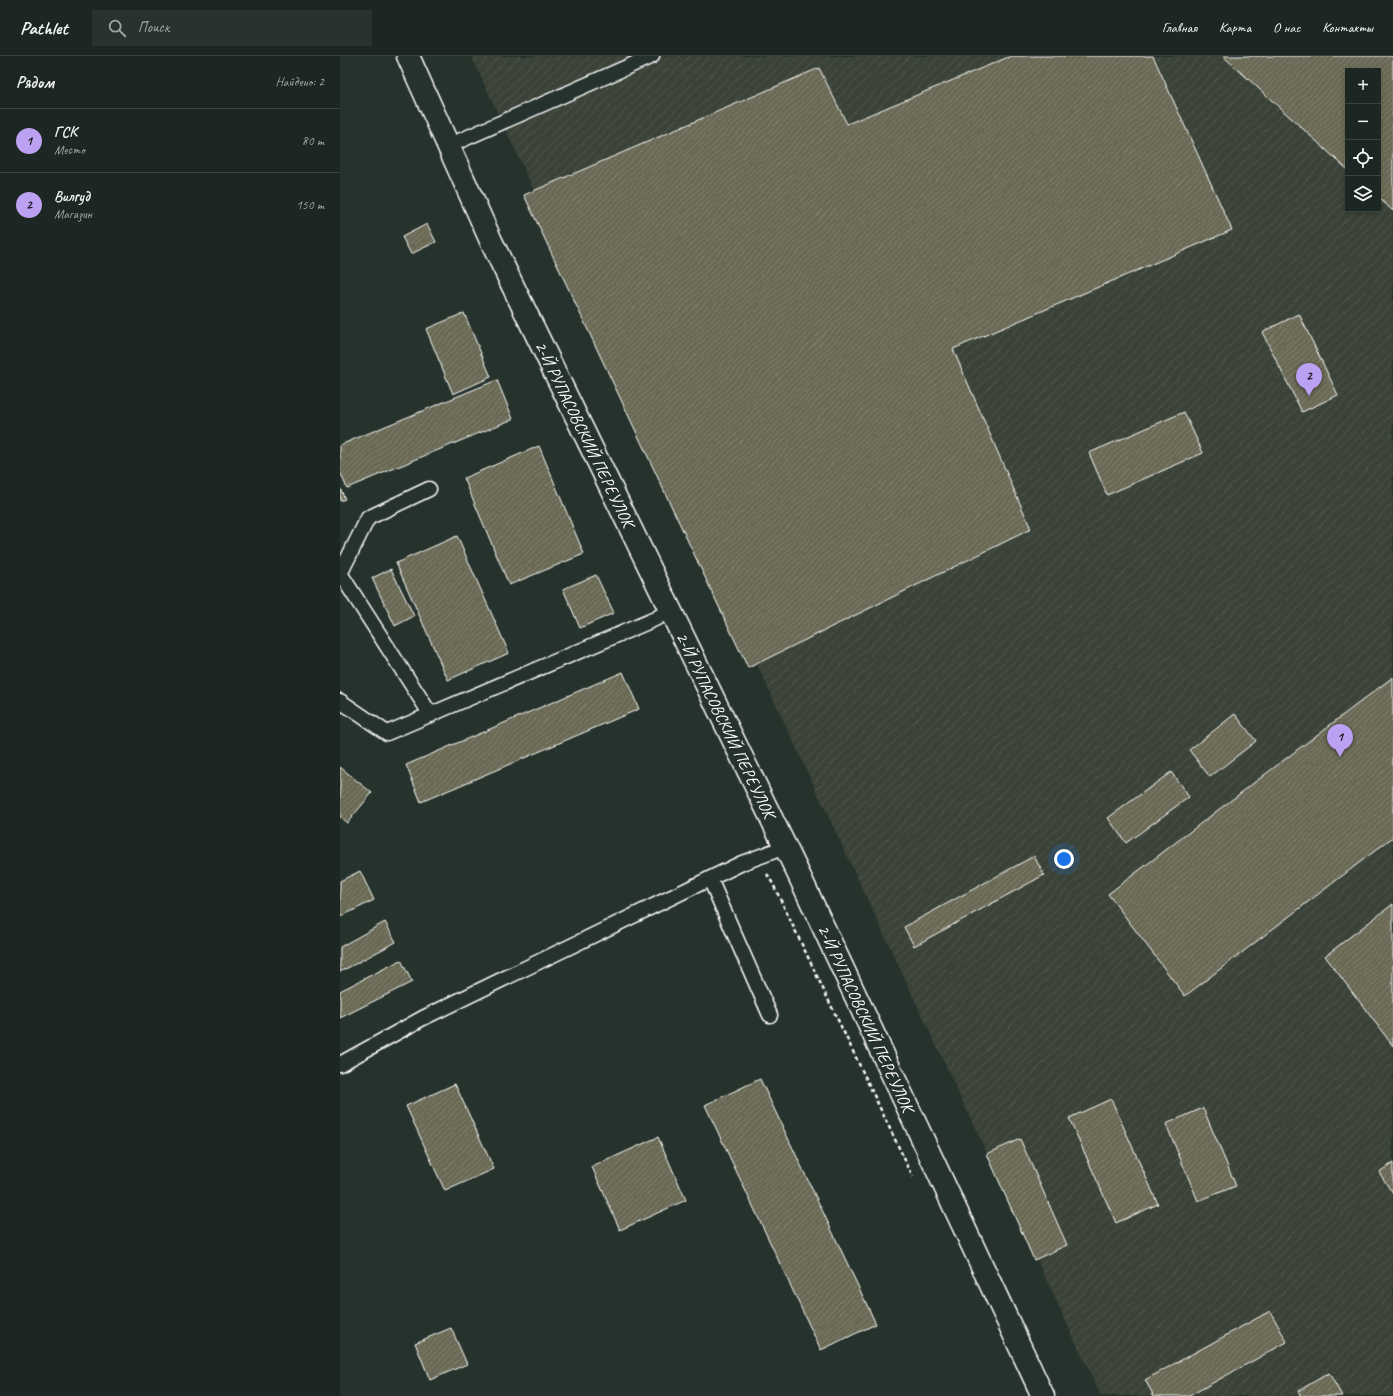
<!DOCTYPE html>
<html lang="ru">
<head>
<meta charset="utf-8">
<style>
  :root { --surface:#1c2622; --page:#29322f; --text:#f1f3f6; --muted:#a0a5a5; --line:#3a4340; --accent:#bca0f2 }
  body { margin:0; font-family:Caveat,sans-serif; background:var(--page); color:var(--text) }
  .controls { position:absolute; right:12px; top:12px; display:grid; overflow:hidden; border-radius:0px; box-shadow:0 2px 6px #0003 }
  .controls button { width:36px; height:36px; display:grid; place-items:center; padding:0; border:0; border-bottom:1px solid var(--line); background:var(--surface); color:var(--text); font:20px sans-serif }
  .you { position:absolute; left:724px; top:803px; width:14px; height:14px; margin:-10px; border:3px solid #fff; border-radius:50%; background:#1a73e8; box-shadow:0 0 0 6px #1a73e833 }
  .badge { display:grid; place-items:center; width:26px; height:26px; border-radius:50%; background:var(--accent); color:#111; font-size:13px; font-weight:700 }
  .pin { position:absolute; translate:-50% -33px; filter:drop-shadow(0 1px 2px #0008) }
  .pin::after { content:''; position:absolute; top:21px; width:14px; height:12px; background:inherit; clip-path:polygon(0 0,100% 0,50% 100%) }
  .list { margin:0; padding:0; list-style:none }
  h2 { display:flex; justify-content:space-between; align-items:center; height:52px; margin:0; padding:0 16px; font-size:17px }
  h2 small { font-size:13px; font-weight:400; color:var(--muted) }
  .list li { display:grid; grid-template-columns:26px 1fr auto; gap:12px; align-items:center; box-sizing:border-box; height:64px; padding:0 16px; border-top:1px solid var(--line) }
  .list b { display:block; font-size:15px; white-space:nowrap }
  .list p { margin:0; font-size:13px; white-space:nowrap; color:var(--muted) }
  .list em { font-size:13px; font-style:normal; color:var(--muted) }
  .icon { flex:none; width:22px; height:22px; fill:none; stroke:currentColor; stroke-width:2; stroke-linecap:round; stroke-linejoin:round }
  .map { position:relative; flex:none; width:1053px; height:1340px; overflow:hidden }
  header { display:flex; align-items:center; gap:24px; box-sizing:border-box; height:56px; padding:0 20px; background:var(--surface); border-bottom:1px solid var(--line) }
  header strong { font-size:19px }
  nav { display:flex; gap:22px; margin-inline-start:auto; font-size:14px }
  .search { width:280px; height:36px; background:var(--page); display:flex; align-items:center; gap:10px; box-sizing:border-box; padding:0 14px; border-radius:0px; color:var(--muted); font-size:15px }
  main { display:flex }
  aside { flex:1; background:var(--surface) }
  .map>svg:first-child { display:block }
  .industrial { fill:url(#industrial-furrows); fill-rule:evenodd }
  .building { fill:url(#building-hatch); stroke:#fff }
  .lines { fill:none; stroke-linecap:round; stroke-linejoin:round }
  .service-casing { stroke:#fff; stroke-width:17 }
  .minor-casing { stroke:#fff; stroke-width:25 }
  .path { stroke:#fff; stroke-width:2.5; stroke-dasharray:4 3; stroke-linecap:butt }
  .service { stroke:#26332d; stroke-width:14 }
  .minor { stroke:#26332d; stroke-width:22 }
  .labels { text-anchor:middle; stroke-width:3.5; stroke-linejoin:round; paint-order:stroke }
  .street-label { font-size:17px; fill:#fff; stroke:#26332d }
</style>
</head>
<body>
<header>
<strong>Pathlet</strong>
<div class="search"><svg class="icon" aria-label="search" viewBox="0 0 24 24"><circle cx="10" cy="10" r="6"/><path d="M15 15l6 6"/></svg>Поиск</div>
<nav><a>Главная</a><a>Карта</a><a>О нас</a><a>Контакты</a></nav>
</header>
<main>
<aside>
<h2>Рядом<small>Найдено: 2</small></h2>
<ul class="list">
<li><span class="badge">1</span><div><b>ГСК</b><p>Место</p></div><em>80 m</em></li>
<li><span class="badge">2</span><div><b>Вилгуд</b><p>Магазин</p></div><em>150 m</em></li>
</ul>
</aside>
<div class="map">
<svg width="1053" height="1340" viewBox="0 0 1053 1340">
  <defs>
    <pattern id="industrial-furrows" width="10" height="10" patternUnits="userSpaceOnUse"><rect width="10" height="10" fill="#3a4339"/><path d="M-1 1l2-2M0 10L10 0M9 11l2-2" fill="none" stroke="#4e564d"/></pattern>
    <pattern id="building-hatch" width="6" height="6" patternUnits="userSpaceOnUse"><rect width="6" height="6" fill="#6a6954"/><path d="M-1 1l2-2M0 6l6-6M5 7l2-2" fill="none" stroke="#80806e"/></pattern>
  </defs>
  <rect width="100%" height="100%" fill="#26332d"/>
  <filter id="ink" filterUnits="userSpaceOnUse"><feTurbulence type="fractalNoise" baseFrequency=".025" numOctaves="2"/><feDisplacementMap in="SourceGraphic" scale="8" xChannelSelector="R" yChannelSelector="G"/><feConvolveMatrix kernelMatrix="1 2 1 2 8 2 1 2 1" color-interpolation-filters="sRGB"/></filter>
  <g filter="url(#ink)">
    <path class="industrial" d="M 131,0 L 1053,0 L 1053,1340 L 761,1340 ZM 1008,15 L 1038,15 L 1038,153 L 1008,153 Z"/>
    <path class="building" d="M 671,0 L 813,0 L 892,174 L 613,293 L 691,473 L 408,612 L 184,139 L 479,12 L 507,68 Z
      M 883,0 L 1053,0 L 1053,155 L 1038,141 L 1038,15 L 1008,15 L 1008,114 Z
      M 87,168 L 96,186 L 71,198 L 62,181 Z
      M 124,257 L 151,321 L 113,338 L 86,273 Z
      M 959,258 L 998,339 L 962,356 L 922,276 Z
      M 157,324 L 173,363 L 7,432 L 0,416 L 0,389 Z
      M 844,356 L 863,397 L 767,439 L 749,397 Z
      M 199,390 L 244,498 L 169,529 L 124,422 Z
      M 0,432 L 5,443 L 0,445 Z
      M 117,480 L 169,597 L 108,624 L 56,507 Z
      M 51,513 L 74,560 L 55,570 L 32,522 Z
      M 256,519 L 274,557 L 240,572 L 223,533 Z
      M 283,616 L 299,653 L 81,746 L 66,709 Z
      M 1053,621 L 1053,781 L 845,940 L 768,838 Z
      M 895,658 L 916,685 L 870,721 L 849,694 Z
      M 0,711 L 32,737 L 7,767 L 0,761 Z
      M 831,716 L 849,741 L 786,787 L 768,762 Z
      M 694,800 L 704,819 L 574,890 L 564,871 Z
      M 20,815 L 34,844 L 0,861 L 0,825 Z
      M 1053,848 L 1053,990 L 985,900 Z
      M 45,866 L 56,886 L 0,916 L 0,891 Z
      M 61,904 L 72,926 L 0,962 L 0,935 Z
      M 420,1023 L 536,1268 L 481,1294 L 365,1049 Z
      M 115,1028 L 154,1113 L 105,1135 L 66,1050 Z
      M 771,1043 L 818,1148 L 776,1167 L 729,1062 Z
      M 863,1052 L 896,1130 L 858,1145 L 826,1068 Z
      M 318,1081 L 346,1144 L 280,1174 L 252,1111 Z
      M 680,1083 L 727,1189 L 694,1204 L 647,1098 Z
      M 1053,1107 L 1053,1138 L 1039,1116 Z
      M 930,1255 L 947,1286 L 849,1340 L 814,1340 L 805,1324 Z
      M 111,1272 L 127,1308 L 90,1324 L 75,1287 Z
      M 989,1317 L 1002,1340 L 961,1340 L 958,1335 Z"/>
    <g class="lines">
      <g class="service-casing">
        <path id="service" d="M 108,90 L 312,0
          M 0,517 L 91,659
          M 0,518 L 28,462 L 89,433
          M 0,645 L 47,677 L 315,563 L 330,554
          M 370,823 L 430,959
          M 0,1008 L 83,962 L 402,807 L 445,791"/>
      </g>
      <g class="minor-casing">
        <path id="minor" d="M 68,0 L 152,187 L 458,817 L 703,1340"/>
      </g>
      <path class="path" d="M 427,818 L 433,828 L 573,1121"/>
      <use href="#service" class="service"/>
      <use href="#minor" class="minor"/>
    </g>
  </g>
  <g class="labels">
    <g class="street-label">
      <text transform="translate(245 378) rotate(64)" y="6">2-Й РУПАСОВСКИЙ ПЕРЕУЛОК</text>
      <text transform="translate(386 669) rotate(64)" y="6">2-Й РУПАСОВСКИЙ ПЕРЕУЛОК</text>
      <text transform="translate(526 962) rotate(65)" y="6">2-Й РУПАСОВСКИЙ ПЕРЕУЛОК</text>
    </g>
  </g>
</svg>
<div class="controls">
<button>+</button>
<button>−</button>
<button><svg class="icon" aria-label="locate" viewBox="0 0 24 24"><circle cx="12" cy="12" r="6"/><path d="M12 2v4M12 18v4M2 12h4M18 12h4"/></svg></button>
<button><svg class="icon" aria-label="layers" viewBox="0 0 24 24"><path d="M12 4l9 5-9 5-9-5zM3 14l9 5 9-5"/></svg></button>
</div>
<div class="you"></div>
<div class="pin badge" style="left:1000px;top:701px">1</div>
<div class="pin badge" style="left:969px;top:340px">2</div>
</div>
</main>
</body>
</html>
